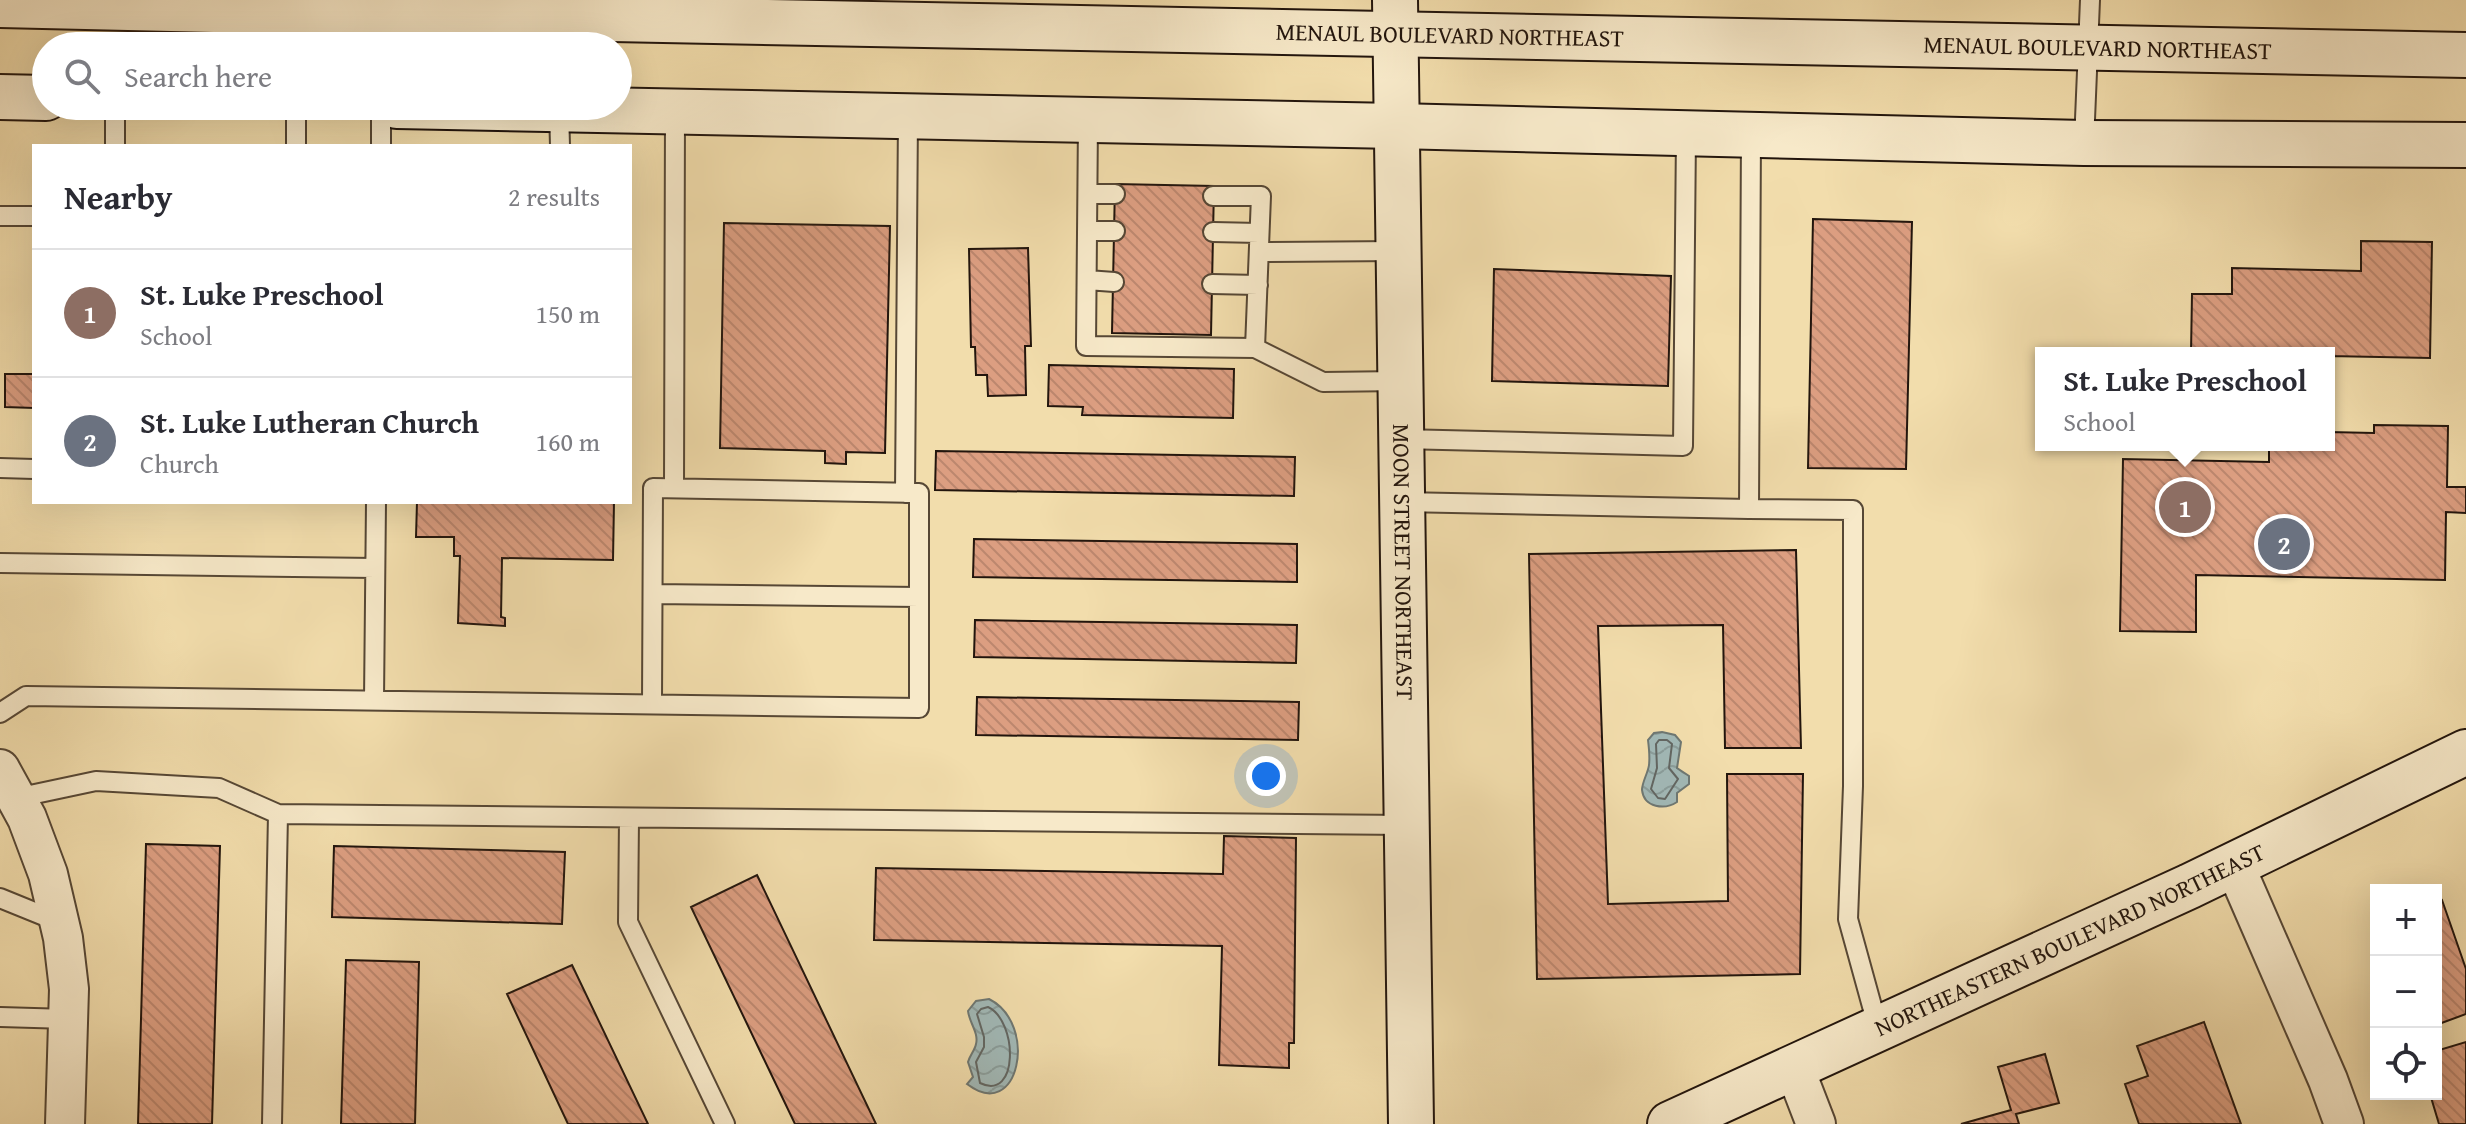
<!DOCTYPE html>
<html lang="en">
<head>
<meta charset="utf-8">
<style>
  :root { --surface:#fff; --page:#f2f2f3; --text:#2b2b33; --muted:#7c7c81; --line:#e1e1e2; --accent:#8f2418 }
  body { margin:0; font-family:"Gentium Book Plus",serif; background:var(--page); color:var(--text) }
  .controls { position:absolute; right:24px; bottom:24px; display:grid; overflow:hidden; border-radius:0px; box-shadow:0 8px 32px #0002 }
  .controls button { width:72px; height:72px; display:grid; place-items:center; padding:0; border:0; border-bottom:2px solid var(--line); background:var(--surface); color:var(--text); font:40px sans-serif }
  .you { position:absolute; left:1266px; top:776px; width:28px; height:28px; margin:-20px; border:6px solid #fff; border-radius:50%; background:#1a73e8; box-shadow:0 0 0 12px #1a73e833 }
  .badge { display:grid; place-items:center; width:52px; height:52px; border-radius:50%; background:var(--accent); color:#fff; font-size:26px; font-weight:700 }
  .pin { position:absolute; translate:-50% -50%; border:4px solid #fff; box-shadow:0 2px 8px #0006 }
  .popup { position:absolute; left:2035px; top:347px; width:300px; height:104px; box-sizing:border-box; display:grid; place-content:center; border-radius:0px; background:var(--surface); filter:drop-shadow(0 2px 6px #0005); font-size:26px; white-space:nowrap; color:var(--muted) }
  .popup b { font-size:30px; color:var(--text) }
  .popup::after { content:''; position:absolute; left:50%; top:100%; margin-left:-16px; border:16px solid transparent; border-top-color:var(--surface) }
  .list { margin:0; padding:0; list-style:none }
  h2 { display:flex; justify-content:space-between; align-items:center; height:104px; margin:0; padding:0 32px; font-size:34px }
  h2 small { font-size:26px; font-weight:400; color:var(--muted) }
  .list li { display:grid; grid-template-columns:52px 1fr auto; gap:24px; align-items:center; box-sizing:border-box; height:128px; padding:0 32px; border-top:2px solid var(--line) }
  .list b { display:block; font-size:30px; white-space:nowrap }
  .list p { margin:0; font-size:26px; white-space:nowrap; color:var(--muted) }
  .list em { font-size:26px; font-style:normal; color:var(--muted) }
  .icon { flex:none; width:44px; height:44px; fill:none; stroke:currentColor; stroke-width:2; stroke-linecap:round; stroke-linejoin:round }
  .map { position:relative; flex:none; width:2466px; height:1124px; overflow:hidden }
  .search { position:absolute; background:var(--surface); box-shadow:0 8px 32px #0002; left:32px; top:32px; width:600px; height:88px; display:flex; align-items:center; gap:20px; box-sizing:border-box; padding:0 28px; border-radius:44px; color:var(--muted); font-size:30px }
  .panel { position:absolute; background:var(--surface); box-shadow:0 8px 32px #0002; left:32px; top:144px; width:600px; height:360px; border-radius:0px }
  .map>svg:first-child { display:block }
  .water { fill:url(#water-waves); stroke:#6e7772; stroke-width:2 }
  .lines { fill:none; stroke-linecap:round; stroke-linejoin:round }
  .shore { stroke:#626662; stroke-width:2 }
  .building { fill:url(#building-back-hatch); stroke:#22150d; stroke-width:2 }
  .lane-casing { stroke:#564735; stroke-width:22 }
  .street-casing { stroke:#564735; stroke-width:42 }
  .secondary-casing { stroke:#22150d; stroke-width:48 }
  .lane { stroke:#f7e9c9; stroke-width:18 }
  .street { stroke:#f7e9c9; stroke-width:38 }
  .secondary { stroke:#f7e9c9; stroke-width:44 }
  .labels { text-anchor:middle; stroke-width:7; stroke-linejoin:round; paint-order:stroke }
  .street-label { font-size:24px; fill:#22150d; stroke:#f7e9c9 }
</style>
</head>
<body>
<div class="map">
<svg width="2466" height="1124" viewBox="0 0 2466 1124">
  <defs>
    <pattern id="water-waves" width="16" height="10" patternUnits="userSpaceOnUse" patternTransform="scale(2)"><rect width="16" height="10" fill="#a1b8b6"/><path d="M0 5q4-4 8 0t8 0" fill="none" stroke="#8a9d9b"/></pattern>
    <pattern id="building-back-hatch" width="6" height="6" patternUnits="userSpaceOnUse" patternTransform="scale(2)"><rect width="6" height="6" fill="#dc9e81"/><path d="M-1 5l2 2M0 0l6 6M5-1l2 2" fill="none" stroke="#bc876e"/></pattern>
  </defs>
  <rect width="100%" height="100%" fill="#f2ddac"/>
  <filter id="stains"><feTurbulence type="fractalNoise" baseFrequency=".0025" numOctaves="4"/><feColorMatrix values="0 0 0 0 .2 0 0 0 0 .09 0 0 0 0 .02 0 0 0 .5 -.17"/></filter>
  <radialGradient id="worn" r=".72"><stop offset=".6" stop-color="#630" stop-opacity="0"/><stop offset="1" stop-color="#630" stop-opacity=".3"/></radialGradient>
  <path class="water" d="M 1662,732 L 1675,735 L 1681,742 L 1677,768 L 1689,776 L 1689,784 L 1677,793 L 1677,802 C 1665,810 1644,808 1642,790 C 1642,782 1648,773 1649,765 C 1650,757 1649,748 1648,740 L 1654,733 Z
    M 989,999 C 1039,1024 1019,1124 967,1084 L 973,1077 L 968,1062 C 970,1055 975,1050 976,1044 C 979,1033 969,1022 968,1011 L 976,1001 Z"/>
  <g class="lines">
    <path class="shore" d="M 1659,740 L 1667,740 L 1672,744 L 1669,768 L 1678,779 L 1665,799 L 1658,798 L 1651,789 L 1657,768 L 1656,744 Z
      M 988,1007 C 1018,1021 1019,1102 980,1083 L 976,1062 L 984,1047 L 984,1037 L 977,1014 L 981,1009 Z"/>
  </g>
  <path class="building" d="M 1115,184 L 1214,186 L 1211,335 L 1112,333 Z
    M 1813,219 L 1912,222 L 1906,469 L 1808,468 Z
    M 724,223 L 890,226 L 885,453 L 846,452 L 846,464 L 825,463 L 825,451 L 720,448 Z
    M 2361,241 L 2432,242 L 2430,358 L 2329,356 L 2329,365 L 2329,353 L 2191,353 L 2192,294 L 2232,294 L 2232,268 L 2361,271 Z
    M 1028,248 L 1031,346 L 1025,346 L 1026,395 L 988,396 L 987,375 L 976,375 L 975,347 L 971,347 L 969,249 Z
    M 1494,269 L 1671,276 L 1668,386 L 1492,381 Z
    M 1049,365 L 1234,369 L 1233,418 L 1082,415 L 1083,407 L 1048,406 Z
    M 5,374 L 34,374 L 34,408 L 5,407 Z
    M 2374,425 L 2448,426 L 2447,487 L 2466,487 L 2466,513 L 2446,512 L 2445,580 L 2196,575 L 2196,632 L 2120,631 L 2123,459 L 2269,462 L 2269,445 L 2329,445 L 2329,432 L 2374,433 Z
    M 936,451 L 1295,457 L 1294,496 L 935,490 Z
    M 417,502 L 614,502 L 613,560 L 502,558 L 501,617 L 505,618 L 505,626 L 458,623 L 460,556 L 454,556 L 454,537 L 416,537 Z
    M 974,539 L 1297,544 L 1297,582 L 973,577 Z
    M 1796,550 L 1801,748 L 1725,748 L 1723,625 L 1598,626 L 1608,904 L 1728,901 L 1727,774 L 1803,774 L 1800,974 L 1537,979 L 1529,554 Z
    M 975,620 L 1297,625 L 1296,663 L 974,657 Z
    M 977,697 L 1299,702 L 1298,740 L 976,735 Z
    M 1224,836 L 1296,838 L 1294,1043 L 1289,1043 L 1289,1068 L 1219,1065 L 1222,946 L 874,940 L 876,868 L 1223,874 Z
    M 146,844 L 220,846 L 212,1124 L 138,1124 Z
    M 334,846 L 565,852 L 562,924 L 332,917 Z
    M 757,875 L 876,1124 L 795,1124 L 691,907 Z
    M 2442,900 L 2466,969 L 2466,1014 L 2436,1025 L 2436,902 Z
    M 346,960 L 419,962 L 415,1124 L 341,1124 Z
    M 572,965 L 648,1124 L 568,1124 L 507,994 Z
    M 2204,1022 L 2241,1124 L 2139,1124 L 2125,1084 L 2148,1076 L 2137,1046 Z
    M 2466,1042 L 2466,1124 L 2439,1124 L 2430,1094 L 2436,1094 L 2436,1051 Z
    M 2045,1054 L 2059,1103 L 2016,1114 L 2019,1124 L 1961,1124 L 2011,1110 L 1998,1067 Z"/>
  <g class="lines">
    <g class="lane-casing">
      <path id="lane" d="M 115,106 L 115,146
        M 559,109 L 560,146
        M 1088,121 L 1086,346 L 1255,348 L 1261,196 L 1213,196
        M 1751,134 L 1749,509 L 1853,510 L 1853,786 L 1848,919 L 1878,1028
        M 2084,143 L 2090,0
        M 296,146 L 296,106
        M 381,146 L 381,106
        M 1088,194 L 1115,194
        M 0,216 L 34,216
        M 1088,231 L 1115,231
        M 1213,232 L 1259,233
        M 1259,252 L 1398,251
        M 1087,280 L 1114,282
        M 1212,284 L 1258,285
        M 1255,348 L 1323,382 L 1400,381
        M 1401,439 L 1683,446 L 1686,134
        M 0,468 L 34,469
        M 674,488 L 675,112
        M 905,493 L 908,116
        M 1402,502 L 1749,509
        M 0,563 L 375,568
        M 653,594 L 919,597
        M 374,700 L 376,502
        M 0,713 L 26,696 L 919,708 L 919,493 L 653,488 L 652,703
        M 16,798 L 96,781 L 219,788 L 278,814 L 1406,825
        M 629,819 L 628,922 L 725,1124
        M 0,898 L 59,922
        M 0,1017 L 68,1019
        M 272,1124 L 278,814"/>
    </g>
    <g class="street-casing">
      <path id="street" d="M 0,769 L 27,818 L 48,874 L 63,938 L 69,989 L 65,1124
        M 2234,864 L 2328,1080 L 2344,1124
        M 1794,1067 L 1816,1124"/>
    </g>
    <g class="secondary-casing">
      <g id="secondary">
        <path id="s1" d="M 1395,0 L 1411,1124"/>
        <path id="s2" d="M 0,5 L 562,18 L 2466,55"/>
        <path d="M 0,97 L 46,98"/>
        <path d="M 397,106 L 1396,126 L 2084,143 L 2466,145"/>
        <path id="s3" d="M 1670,1124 L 2190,886 L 2466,752"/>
      </g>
    </g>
    <use href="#lane" class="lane"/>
    <use href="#street" class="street"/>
    <use href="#secondary" class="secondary"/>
  </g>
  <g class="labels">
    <g class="street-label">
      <text dy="8" stroke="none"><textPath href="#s2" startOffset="1450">MENAUL BOULEVARD NORTHEAST</textPath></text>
      <text dy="8" stroke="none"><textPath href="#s2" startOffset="2098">MENAUL BOULEVARD NORTHEAST</textPath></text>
      <text dy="8" stroke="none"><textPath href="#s1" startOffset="562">MOON STREET NORTHEAST</textPath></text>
      <text dy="8" stroke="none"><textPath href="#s3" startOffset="440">NORTHEASTERN BOULEVARD NORTHEAST</textPath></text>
    </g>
  </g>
  <rect width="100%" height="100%" filter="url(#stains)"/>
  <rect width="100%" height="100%" fill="url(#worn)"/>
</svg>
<div class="controls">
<button>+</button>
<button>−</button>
<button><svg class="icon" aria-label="locate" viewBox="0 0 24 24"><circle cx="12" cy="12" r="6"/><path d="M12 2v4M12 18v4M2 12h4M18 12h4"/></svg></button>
</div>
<div class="you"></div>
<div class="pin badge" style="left:2185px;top:507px;background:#8d6e63">1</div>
<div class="popup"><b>St. Luke Preschool</b>School</div>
<div class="pin badge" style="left:2284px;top:544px;background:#6b7280">2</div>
<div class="search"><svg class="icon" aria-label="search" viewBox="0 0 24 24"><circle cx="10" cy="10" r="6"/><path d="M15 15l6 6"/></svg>Search here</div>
<section class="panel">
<h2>Nearby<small>2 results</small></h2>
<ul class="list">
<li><span class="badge" style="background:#8d6e63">1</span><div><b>St. Luke Preschool</b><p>School</p></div><em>150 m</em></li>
<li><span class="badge" style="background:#6b7280">2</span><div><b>St. Luke Lutheran Church</b><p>Church</p></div><em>160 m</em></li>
</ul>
</section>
</div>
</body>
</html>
